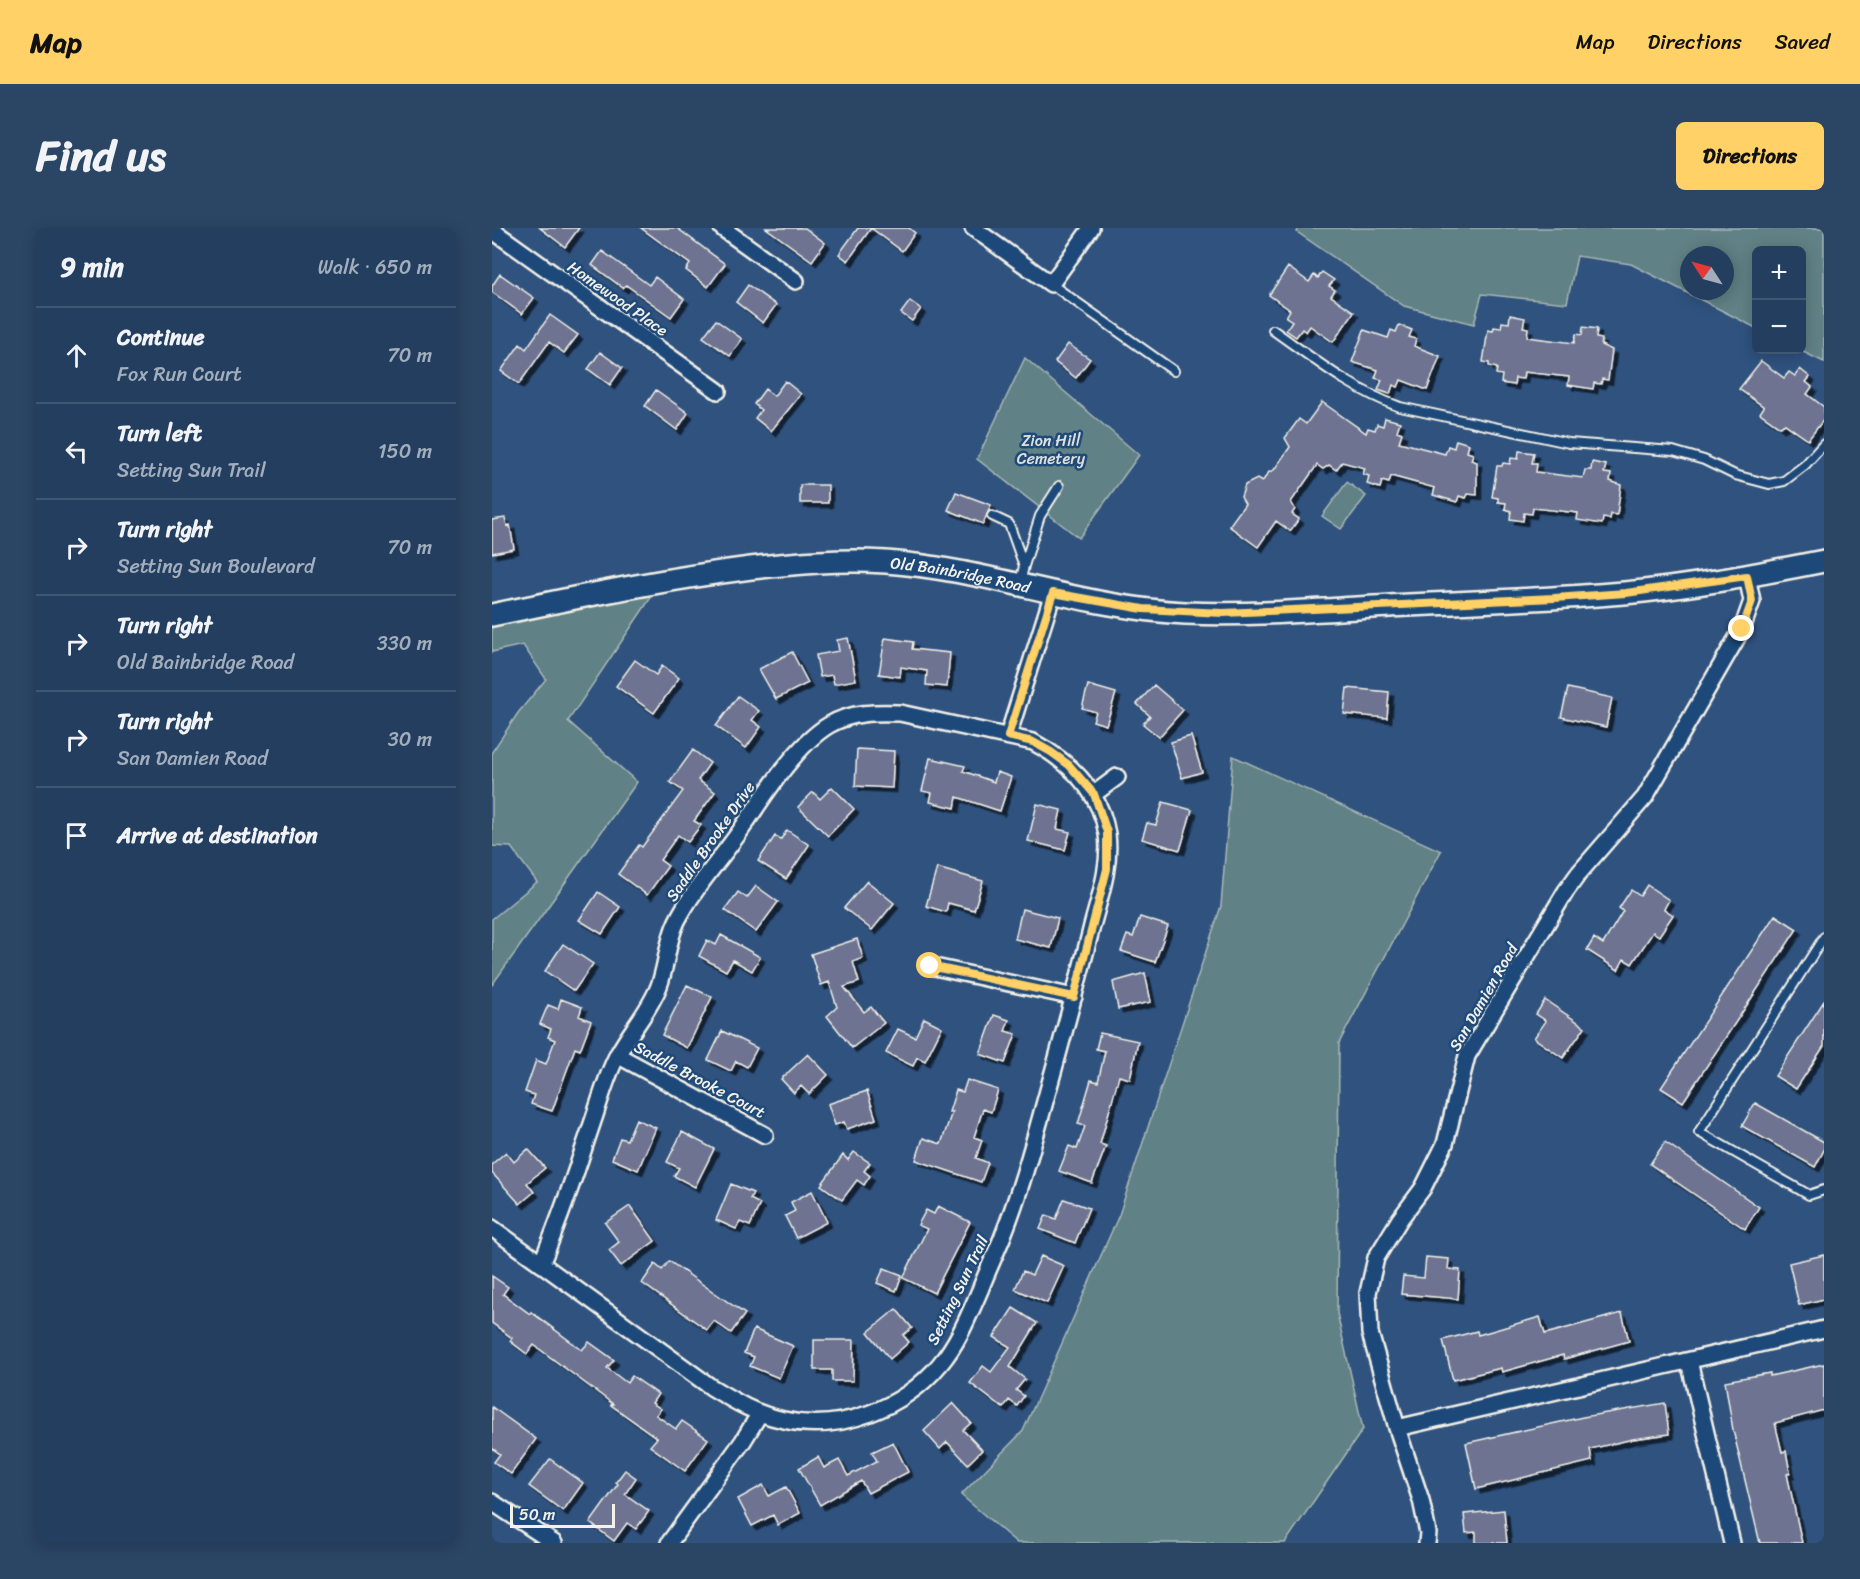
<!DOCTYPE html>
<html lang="en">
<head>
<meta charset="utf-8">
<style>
  :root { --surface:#233e5f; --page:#2b4565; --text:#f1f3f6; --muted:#a3aebd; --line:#405774; --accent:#ffd166 }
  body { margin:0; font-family:Sriracha,sans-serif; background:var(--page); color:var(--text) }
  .controls { position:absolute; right:18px; top:18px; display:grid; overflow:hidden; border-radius:9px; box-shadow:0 3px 15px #0003 }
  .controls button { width:54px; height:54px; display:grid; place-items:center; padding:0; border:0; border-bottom:2px solid var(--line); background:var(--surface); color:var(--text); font:30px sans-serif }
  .compass { position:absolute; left:1188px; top:18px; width:54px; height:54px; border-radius:50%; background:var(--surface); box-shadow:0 3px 15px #0003; rotate:306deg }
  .scale { position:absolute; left:18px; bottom:15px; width:105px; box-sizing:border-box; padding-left:6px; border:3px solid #f4f1e8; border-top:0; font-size:16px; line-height:21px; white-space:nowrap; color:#f4f1e8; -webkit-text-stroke:4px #1f4a7a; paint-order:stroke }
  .stop { position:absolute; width:18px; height:18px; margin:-14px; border:4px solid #ffd166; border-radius:50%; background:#fff }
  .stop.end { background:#ffd166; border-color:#fff; box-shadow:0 2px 6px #0008 }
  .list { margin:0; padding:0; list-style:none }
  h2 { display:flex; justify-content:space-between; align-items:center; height:78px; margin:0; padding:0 24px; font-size:26px }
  h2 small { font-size:20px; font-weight:400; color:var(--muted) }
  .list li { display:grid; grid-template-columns:39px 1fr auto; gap:18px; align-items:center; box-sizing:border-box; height:96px; padding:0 24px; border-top:2px solid var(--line) }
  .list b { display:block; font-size:22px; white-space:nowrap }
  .list p { margin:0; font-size:20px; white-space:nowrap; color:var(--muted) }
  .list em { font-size:20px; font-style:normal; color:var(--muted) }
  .icon { flex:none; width:33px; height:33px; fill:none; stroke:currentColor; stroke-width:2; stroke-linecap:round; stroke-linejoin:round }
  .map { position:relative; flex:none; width:1332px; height:1315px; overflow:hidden; border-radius:9px }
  header { display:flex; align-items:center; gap:36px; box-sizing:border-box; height:84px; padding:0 30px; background:var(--accent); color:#111 }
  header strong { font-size:28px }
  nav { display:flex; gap:33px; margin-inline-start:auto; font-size:21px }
  .intro { display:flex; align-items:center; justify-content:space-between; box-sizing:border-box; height:144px; padding:0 36px }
  h1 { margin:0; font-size:42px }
  .button { padding:15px 27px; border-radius:9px; background:var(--accent); color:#111; font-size:21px; font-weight:700 }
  main { display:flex; gap:36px; padding:0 36px }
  aside { flex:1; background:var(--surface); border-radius:9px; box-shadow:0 3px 15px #0003 }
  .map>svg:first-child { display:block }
  .green { fill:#608185; stroke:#aab9b6; stroke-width:1.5; fill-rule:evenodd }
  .building { fill:#6d7391; stroke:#f4f1e8; stroke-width:1.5; filter:url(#shadow) }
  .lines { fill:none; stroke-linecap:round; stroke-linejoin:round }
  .service-casing { stroke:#f4f1e8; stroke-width:12 }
  .minor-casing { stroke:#f4f1e8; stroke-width:20 }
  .secondary-casing { stroke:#f4f1e8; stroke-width:26 }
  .service { stroke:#1f4a7a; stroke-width:8 }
  .minor { stroke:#1f4a7a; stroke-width:15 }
  .secondary { stroke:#1f4a7a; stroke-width:21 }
  .route { stroke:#ffd166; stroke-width:8 }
  .labels { text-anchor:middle; stroke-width:5; stroke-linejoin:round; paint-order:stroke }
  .street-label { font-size:16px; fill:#f4f1e8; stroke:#1f4a7a }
  .park-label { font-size:16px; fill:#dee0d9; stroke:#1f4a7a }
</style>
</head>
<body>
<header>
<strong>Map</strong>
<nav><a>Map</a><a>Directions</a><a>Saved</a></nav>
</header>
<div class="intro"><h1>Find us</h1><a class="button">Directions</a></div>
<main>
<aside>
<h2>9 min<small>Walk · 650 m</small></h2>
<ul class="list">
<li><svg class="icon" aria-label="ahead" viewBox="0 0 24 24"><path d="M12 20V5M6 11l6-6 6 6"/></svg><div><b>Continue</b><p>Fox Run Court</p></div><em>70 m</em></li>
<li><svg class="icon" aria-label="left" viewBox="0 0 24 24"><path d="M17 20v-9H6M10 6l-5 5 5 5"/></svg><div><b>Turn left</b><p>Setting Sun Trail</p></div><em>150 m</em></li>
<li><svg class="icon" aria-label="right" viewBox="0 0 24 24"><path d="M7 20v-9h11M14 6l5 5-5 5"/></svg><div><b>Turn right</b><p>Setting Sun Boulevard</p></div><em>70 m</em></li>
<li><svg class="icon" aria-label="right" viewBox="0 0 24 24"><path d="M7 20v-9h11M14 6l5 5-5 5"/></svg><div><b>Turn right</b><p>Old Bainbridge Road</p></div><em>330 m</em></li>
<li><svg class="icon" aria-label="right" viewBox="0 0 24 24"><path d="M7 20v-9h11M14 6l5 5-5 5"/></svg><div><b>Turn right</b><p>San Damien Road</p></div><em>30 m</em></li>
<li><svg class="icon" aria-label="arrive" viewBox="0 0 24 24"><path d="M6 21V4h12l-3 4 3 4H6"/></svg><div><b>Arrive at destination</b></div></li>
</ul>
</aside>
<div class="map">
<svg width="1332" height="1315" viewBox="0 0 1332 1315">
  <defs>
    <filter id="shadow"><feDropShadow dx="4.5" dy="4.5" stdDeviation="0" flood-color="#0009"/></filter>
  </defs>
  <rect width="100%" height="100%" fill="#2f527f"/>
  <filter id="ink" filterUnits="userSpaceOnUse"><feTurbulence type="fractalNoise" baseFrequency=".0167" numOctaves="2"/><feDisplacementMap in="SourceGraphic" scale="12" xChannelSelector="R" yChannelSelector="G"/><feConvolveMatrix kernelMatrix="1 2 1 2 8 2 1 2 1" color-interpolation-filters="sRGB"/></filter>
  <g filter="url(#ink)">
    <path class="green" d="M 807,0 L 1332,0 L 1332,134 L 1307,122 L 1310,122 L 1310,22 L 1264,22 L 1264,100 L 1139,36 L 1085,28 L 1075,75 L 990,66 L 982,96 L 912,78 L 805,4 ZM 1197,27 L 1233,27 L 1233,63 L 1197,63 Z
      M 533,130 L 647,227 L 587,310 L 485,231 Z
      M 855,254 L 874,268 L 849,301 L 830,288 Z
      M 164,362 L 76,493 L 145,554 L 0,757 L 0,691 L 45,654 L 19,619 L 0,618 L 0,524 L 26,485 L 54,451 L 31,417 L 0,424 L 0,395 Z
      M 741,528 L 949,623 L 847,815 L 845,1085 L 871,1201 L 793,1315 L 525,1315 L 469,1267 L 531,1203 L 627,987 L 729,678 Z"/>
    <path class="building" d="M 48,0 L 87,0 L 73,19 Z
      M 149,0 L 185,0 L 233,36 L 216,59 L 194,42 L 198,36 Z
      M 274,0 L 313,0 L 333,15 L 320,33 Z
      M 366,0 L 379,0 L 356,33 L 347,26 Z
      M 379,0 L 417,0 L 423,5 L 410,23 Z
      M 110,23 L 157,57 L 163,49 L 192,71 L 179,89 L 134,57 L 131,60 L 100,37 Z
      M 796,39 L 817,54 L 822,47 L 826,50 L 830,44 L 842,52 L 837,58 L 843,62 L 839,68 L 862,84 L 841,114 L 818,98 L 814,104 L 810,101 L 804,109 L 794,102 L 800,93 L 794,89 L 798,82 L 777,67 Z
      M 8,46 L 42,70 L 30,86 L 0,64 L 0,58 Z
      M 256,57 L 284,77 L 271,95 L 244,74 Z
      M 418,73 L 429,81 L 420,93 L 409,85 Z
      M 58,87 L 86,107 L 72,125 L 57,114 L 27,156 L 9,143 L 28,116 L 34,121 Z
      M 1018,87 L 1033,90 L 1031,99 L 1036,100 L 1035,109 L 1082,115 L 1084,106 L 1090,107 L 1091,99 L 1105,101 L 1104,110 L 1110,111 L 1109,117 L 1120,122 L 1116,152 L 1110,151 L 1109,156 L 1102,155 L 1101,161 L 1076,157 L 1077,149 L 1032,144 L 1031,151 L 1023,150 L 1022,157 L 1009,155 L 1010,147 L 1004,146 L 1005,140 L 997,138 L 997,135 L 991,134 L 996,102 L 1001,103 L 1002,99 L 1009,100 L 1010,94 L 1017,95 Z
      M 224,92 L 250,111 L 238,128 L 211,109 Z
      M 907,97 L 920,102 L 917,109 L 924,111 L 922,118 L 948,128 L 935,162 L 909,152 L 906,159 L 901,157 L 898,166 L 886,162 L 890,152 L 883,150 L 886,142 L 860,134 L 872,102 L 896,110 L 899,102 L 904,104 Z
      M 576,116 L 598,131 L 584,150 L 563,134 Z
      M 108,124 L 130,140 L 118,157 L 96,141 Z
      M 1269,133 L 1292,150 L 1297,144 L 1303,148 L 1308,141 L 1318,149 L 1314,154 L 1320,159 L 1315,166 L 1332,179 L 1332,191 L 1316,212 L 1293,196 L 1288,199 L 1268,185 L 1272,179 L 1247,161 Z
      M 293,153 L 309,166 L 279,203 L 263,190 L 269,182 L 262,176 L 273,161 L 282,168 Z
      M 164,162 L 196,185 L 185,202 L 153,178 Z
      M 830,174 L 874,205 L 876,200 L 883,202 L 885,196 L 891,198 L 893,190 L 908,194 L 905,203 L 910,205 L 907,214 L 953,226 L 956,218 L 962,220 L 964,212 L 977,216 L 975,224 L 981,226 L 979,232 L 985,234 L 985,267 L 976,266 L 974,270 L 967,268 L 965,274 L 941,267 L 943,260 L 899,248 L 897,255 L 890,253 L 888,260 L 875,256 L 877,248 L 871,246 L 873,240 L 850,234 L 844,242 L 837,237 L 831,241 L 825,237 L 799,274 L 803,281 L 800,286 L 807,291 L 798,303 L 784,293 L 766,319 L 737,298 L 753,276 L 749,269 L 753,257 L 765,251 L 770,254 L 777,244 L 782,242 L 798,219 L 793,210 L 807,191 L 814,196 Z
      M 1027,223 L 1042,225 L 1040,235 L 1045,235 L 1044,244 L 1091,250 L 1093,242 L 1099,242 L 1100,234 L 1114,237 L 1112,245 L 1119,246 L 1118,253 L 1129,257 L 1125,287 L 1119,286 L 1118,291 L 1111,290 L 1110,296 L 1085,292 L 1086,285 L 1041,280 L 1040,286 L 1032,285 L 1031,293 L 1018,291 L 1019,283 L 1013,281 L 1014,275 L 1006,274 L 1006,270 L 1000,269 L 1005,238 L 1010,238 L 1011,235 L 1018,236 L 1019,230 L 1026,231 Z
      M 308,257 L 336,257 L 336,275 L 308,275 Z
      M 464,264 L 499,277 L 491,296 L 456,282 Z
      M 13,290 L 15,298 L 18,297 L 22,321 L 0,325 L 0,292 Z
      M 356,410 L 364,452 L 342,456 L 340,447 L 328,449 L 324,427 L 347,423 L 345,412 Z
      M 393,410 L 421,414 L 420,421 L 458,425 L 455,459 L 434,457 L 435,443 L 409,439 L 408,449 L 387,446 Z
      M 300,424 L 316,455 L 284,471 L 267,441 Z
      M 143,432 L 164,447 L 170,438 L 187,450 L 162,485 L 124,458 Z
      M 596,457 L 624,465 L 614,497 L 601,493 L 604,484 L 590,480 Z
      M 662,457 L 691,482 L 667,509 L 651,496 L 658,488 L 645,476 Z
      M 855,460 L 897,464 L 895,490 L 852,486 Z
      M 1076,460 L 1120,470 L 1114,499 L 1069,489 Z
      M 246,468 L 267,483 L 260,492 L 269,499 L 254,520 L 224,498 Z
      M 699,508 L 710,544 L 690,550 L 679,514 Z
      M 365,521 L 402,523 L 400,560 L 363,558 Z
      M 201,522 L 218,535 L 206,552 L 223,564 L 202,593 L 209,597 L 196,614 L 186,607 L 168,632 L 176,638 L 155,667 L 126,646 L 147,617 L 150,619 L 191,563 L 178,554 Z
      M 438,530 L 473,538 L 471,543 L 502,554 L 505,544 L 519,549 L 508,583 L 465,569 L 463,580 L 438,574 L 440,565 L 430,563 Z
      M 340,559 L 362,581 L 336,608 L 306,579 L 321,564 L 328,571 Z
      M 671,574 L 700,582 L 688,622 L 650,611 L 655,595 L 664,597 Z
      M 545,576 L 569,582 L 565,601 L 578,604 L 573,622 L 536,613 Z
      M 295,602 L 317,617 L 294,651 L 266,633 L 283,608 L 289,611 Z
      M 445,640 L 491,653 L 482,682 L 456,675 L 454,684 L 434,678 Z
      M 375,653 L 402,675 L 380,702 L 352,680 Z
      M 1155,657 L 1177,672 L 1172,681 L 1181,687 L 1167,708 L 1161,704 L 1140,736 L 1132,731 L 1126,742 L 1095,722 L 1102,710 L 1111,716 L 1131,683 L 1127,680 L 1139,662 L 1148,668 Z
      M 264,658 L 286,674 L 264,704 L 233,682 L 246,664 L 255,670 Z
      M 106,664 L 128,679 L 110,706 L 87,692 Z
      M 530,681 L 566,690 L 559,720 L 523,711 Z
      M 1283,687 L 1305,701 L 1191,874 L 1169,860 Z
      M 648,689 L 676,698 L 663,734 L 629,723 L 635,707 L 641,709 Z
      M 229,707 L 268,729 L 260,743 L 241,732 L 234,743 L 207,728 L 215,712 L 224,717 Z
      M 365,711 L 371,730 L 361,734 L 367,754 L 352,759 L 372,784 L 379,779 L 392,795 L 360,820 L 335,788 L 345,779 L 337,754 L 329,757 L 319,726 Z
      M 71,716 L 101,736 L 82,763 L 53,743 Z
      M 653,745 L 659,774 L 626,781 L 621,754 Z
      M 195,757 L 220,769 L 195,820 L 170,807 Z
      M 69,771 L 90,779 L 87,788 L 99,793 L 88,822 L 83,820 L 60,883 L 39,876 L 42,867 L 33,864 L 44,832 L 54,836 L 63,812 L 56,809 L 59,801 L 48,796 L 56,777 L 66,781 Z
      M 1053,772 L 1093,799 L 1071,830 L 1042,810 L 1054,793 L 1044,786 Z
      M 1332,773 L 1332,818 L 1304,861 L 1283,848 Z
      M 502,787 L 517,792 L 513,803 L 524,806 L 513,835 L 488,826 Z
      M 432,790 L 450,799 L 433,833 L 425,829 L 421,838 L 394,825 L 406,801 L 423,809 Z
      M 230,803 L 265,820 L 255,839 L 244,833 L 239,843 L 216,832 Z
      M 608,805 L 646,813 L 638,851 L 627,848 L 608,916 L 614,918 L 600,955 L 567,943 L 577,918 L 585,921 L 593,898 L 586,896 L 599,852 L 606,854 L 613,823 L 604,821 Z
      M 316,826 L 336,847 L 317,866 L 309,858 L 302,865 L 289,851 Z
      M 475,852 L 506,862 L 499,884 L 491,881 L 482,909 L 490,912 L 484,930 L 496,935 L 489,954 L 424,932 L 431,910 L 449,916 L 460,884 L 457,884 L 464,862 L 471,864 Z
      M 375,863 L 384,891 L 355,901 L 352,894 L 343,897 L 336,876 Z
      M 1263,875 L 1332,914 L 1332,922 L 1323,939 L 1250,898 Z
      M 144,891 L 164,900 L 146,942 L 120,931 L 128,910 L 135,912 Z
      M 190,904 L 222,921 L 203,959 L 182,948 L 187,940 L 175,934 Z
      M 1173,914 L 1267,979 L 1253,1001 L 1158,936 Z
      M 36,921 L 53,940 L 35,955 L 42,964 L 28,976 L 0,945 L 0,936 L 14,924 L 22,934 Z
      M 362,924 L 378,935 L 372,943 L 378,948 L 372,957 L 365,952 L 350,972 L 329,957 L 351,927 L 356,932 Z
      M 239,956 L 261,965 L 258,971 L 268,976 L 258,998 L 248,994 L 244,1001 L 224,992 Z
      M 320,963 L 335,994 L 304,1010 L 293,988 L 303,983 L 299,974 Z
      M 572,971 L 597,980 L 583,1015 L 548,1001 L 554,987 L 564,991 Z
      M 138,978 L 163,1013 L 129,1038 L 117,1022 L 127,1014 L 113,995 Z
      M 446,978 L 478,994 L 442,1065 L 411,1050 L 435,1001 L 426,997 L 434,982 L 442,986 Z
      M 1332,1027 L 1332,1071 L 1307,1077 L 1297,1035 Z
      M 549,1028 L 572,1038 L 555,1075 L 523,1061 L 531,1043 L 540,1047 Z
      M 934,1029 L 957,1031 L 956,1041 L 968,1042 L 966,1071 L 909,1066 L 911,1048 L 932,1050 Z
      M 177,1033 L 253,1086 L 239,1105 L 222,1093 L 215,1102 L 150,1055 L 163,1036 L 170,1042 Z
      M 392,1040 L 410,1047 L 404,1063 L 385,1055 Z
      M 0,1048 L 16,1059 L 11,1066 L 38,1086 L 39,1084 L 90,1122 L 97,1114 L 122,1132 L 115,1140 L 135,1155 L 140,1148 L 166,1166 L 160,1175 L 169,1181 L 164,1187 L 184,1201 L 190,1193 L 216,1211 L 193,1243 L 158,1218 L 165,1210 L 119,1177 L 121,1176 L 42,1117 L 35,1126 L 18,1113 L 20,1110 L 0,1095 Z
      M 521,1080 L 545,1095 L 518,1139 L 533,1151 L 524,1162 L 532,1168 L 525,1178 L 517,1172 L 511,1180 L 478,1155 L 491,1138 L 499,1144 L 518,1119 L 502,1109 Z
      M 404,1081 L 420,1100 L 411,1107 L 417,1114 L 398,1131 L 376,1104 Z
      M 1130,1085 L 1137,1113 L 1072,1131 L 1071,1127 L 1010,1144 L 1009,1140 L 961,1152 L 951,1112 L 985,1103 L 986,1107 L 1048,1089 L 1053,1106 Z
      M 262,1101 L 301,1118 L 287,1150 L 258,1138 L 262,1129 L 252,1125 Z
      M 322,1112 L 362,1112 L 361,1153 L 340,1153 L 340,1142 L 322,1142 Z
      M 1332,1136 L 1332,1182 L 1283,1195 L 1290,1224 L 1294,1223 L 1298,1245 L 1295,1246 L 1310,1315 L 1268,1315 L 1241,1202 L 1233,1153 L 1278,1145 L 1278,1148 Z
      M 461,1175 L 479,1195 L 471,1202 L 490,1222 L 476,1236 L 455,1214 L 448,1221 L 432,1203 Z
      M 1173,1175 L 1177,1206 L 1141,1211 L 1098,1221 L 1100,1233 L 984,1261 L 974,1215 L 1091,1189 Z
      M 0,1179 L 44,1211 L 19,1246 L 2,1234 L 8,1226 L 0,1220 Z
      M 401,1214 L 416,1244 L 376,1265 L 369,1253 L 328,1277 L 307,1240 L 326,1229 L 332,1240 L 347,1232 L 356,1248 L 385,1233 L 380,1224 Z
      M 58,1231 L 91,1255 L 71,1283 L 37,1258 Z
      M 133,1242 L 144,1250 L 133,1266 L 157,1283 L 144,1301 L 135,1295 L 122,1313 L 98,1295 L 126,1256 L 124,1254 Z
      M 271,1257 L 277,1268 L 294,1259 L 308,1285 L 286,1297 L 281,1287 L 260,1298 L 246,1271 Z
      M 1012,1282 L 1015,1315 L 984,1315 L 984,1304 L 974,1305 L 972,1286 Z"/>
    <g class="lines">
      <g class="service-casing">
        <path id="service" d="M 559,56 L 682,143
          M 781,102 C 822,131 860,162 908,179 L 1077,215 L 1181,223 L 1212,232 L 1243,247 L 1277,256 L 1292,253 L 1313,237 L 1332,216
          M 500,288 L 517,296 L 532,338 L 528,355
          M 532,338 L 548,288 L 567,258
          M 1332,709 L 1207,904 L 1317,967 L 1332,962"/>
      </g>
      <g class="minor-casing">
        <path id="minor" d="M 230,0 L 304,53
          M 481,0 L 559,56 L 599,0
          M 4,5 L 226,163
          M 516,508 L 561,365
          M 602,566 L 625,549
          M 438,738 L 582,769
          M 125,827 L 273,907
          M 0,1000 L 219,1159 C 242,1173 265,1187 292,1192 C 348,1205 412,1180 448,1136 C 466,1115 477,1087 488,1062 C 495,1044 503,1027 510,1010 C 533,952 548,890 565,830 C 577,786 589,742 600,698 C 608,668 619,637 615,606 C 608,562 578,534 541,514 L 408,485 C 384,484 359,484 337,497 C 306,515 273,566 253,596 C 232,628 202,659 185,693 C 175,713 175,737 167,758 C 157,784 138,803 125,828 C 114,849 108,873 100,896 C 84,943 69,990 49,1036
          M 1197,1133 L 1240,1315
          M 905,1200 L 1332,1101
          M 0,1274 L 62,1315
          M 177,1315 L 251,1213 L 268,1185
          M 935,1315 L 936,1305 L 929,1272 L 905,1200 L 878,1105 L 876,1065 L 884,1030 L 908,991 L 931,960 L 953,916 L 975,828 L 1074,663 L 1087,645 L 1153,569 L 1250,401 L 1260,373 L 1255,348"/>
      </g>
      <g class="secondary-casing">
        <g id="secondary">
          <path id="s1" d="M 0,387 C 86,369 172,351 259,340 C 304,335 349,331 394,334 C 495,341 591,380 693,385 C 767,388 842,381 916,377 C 988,374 1060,371 1132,365 C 1199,359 1266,346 1332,333"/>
        </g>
      </g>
      <use href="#service" class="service"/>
      <use href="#minor" class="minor"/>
      <use href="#secondary" class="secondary"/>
    </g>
  </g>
  <g class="lines" filter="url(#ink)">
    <path class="route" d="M 438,738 L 582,769 L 615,641 L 615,604 L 602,566 L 577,537 L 559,524 L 541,514 L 516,508 L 561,365 L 651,381 L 731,385 L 1062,370 L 1134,365 L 1255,348 L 1260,373 L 1250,401"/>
  </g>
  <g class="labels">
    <g class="street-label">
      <text transform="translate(126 70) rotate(35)" y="6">Homewood Place</text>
      <text dy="6" stroke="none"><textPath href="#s1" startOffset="474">Old Bainbridge Road</textPath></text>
      <text transform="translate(218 613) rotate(-55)" y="6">Saddle Brooke Drive</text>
      <text transform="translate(991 769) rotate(-60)" y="6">San Damien Road</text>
      <text transform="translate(208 851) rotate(28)" y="6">Saddle Brooke Court</text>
      <text transform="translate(465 1062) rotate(-64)" y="6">Setting Sun Trail</text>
    </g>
    <g class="park-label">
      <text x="559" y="218">Zion Hill<tspan x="559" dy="18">Cemetery</tspan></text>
    </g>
  </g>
</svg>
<div class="controls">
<button>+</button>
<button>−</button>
</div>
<svg class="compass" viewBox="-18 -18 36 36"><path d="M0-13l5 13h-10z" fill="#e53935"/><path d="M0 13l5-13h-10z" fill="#a3aebd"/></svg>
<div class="scale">50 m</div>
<div class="stop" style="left:438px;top:738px"></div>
<div class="stop end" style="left:1250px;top:401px"></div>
</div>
</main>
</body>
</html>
